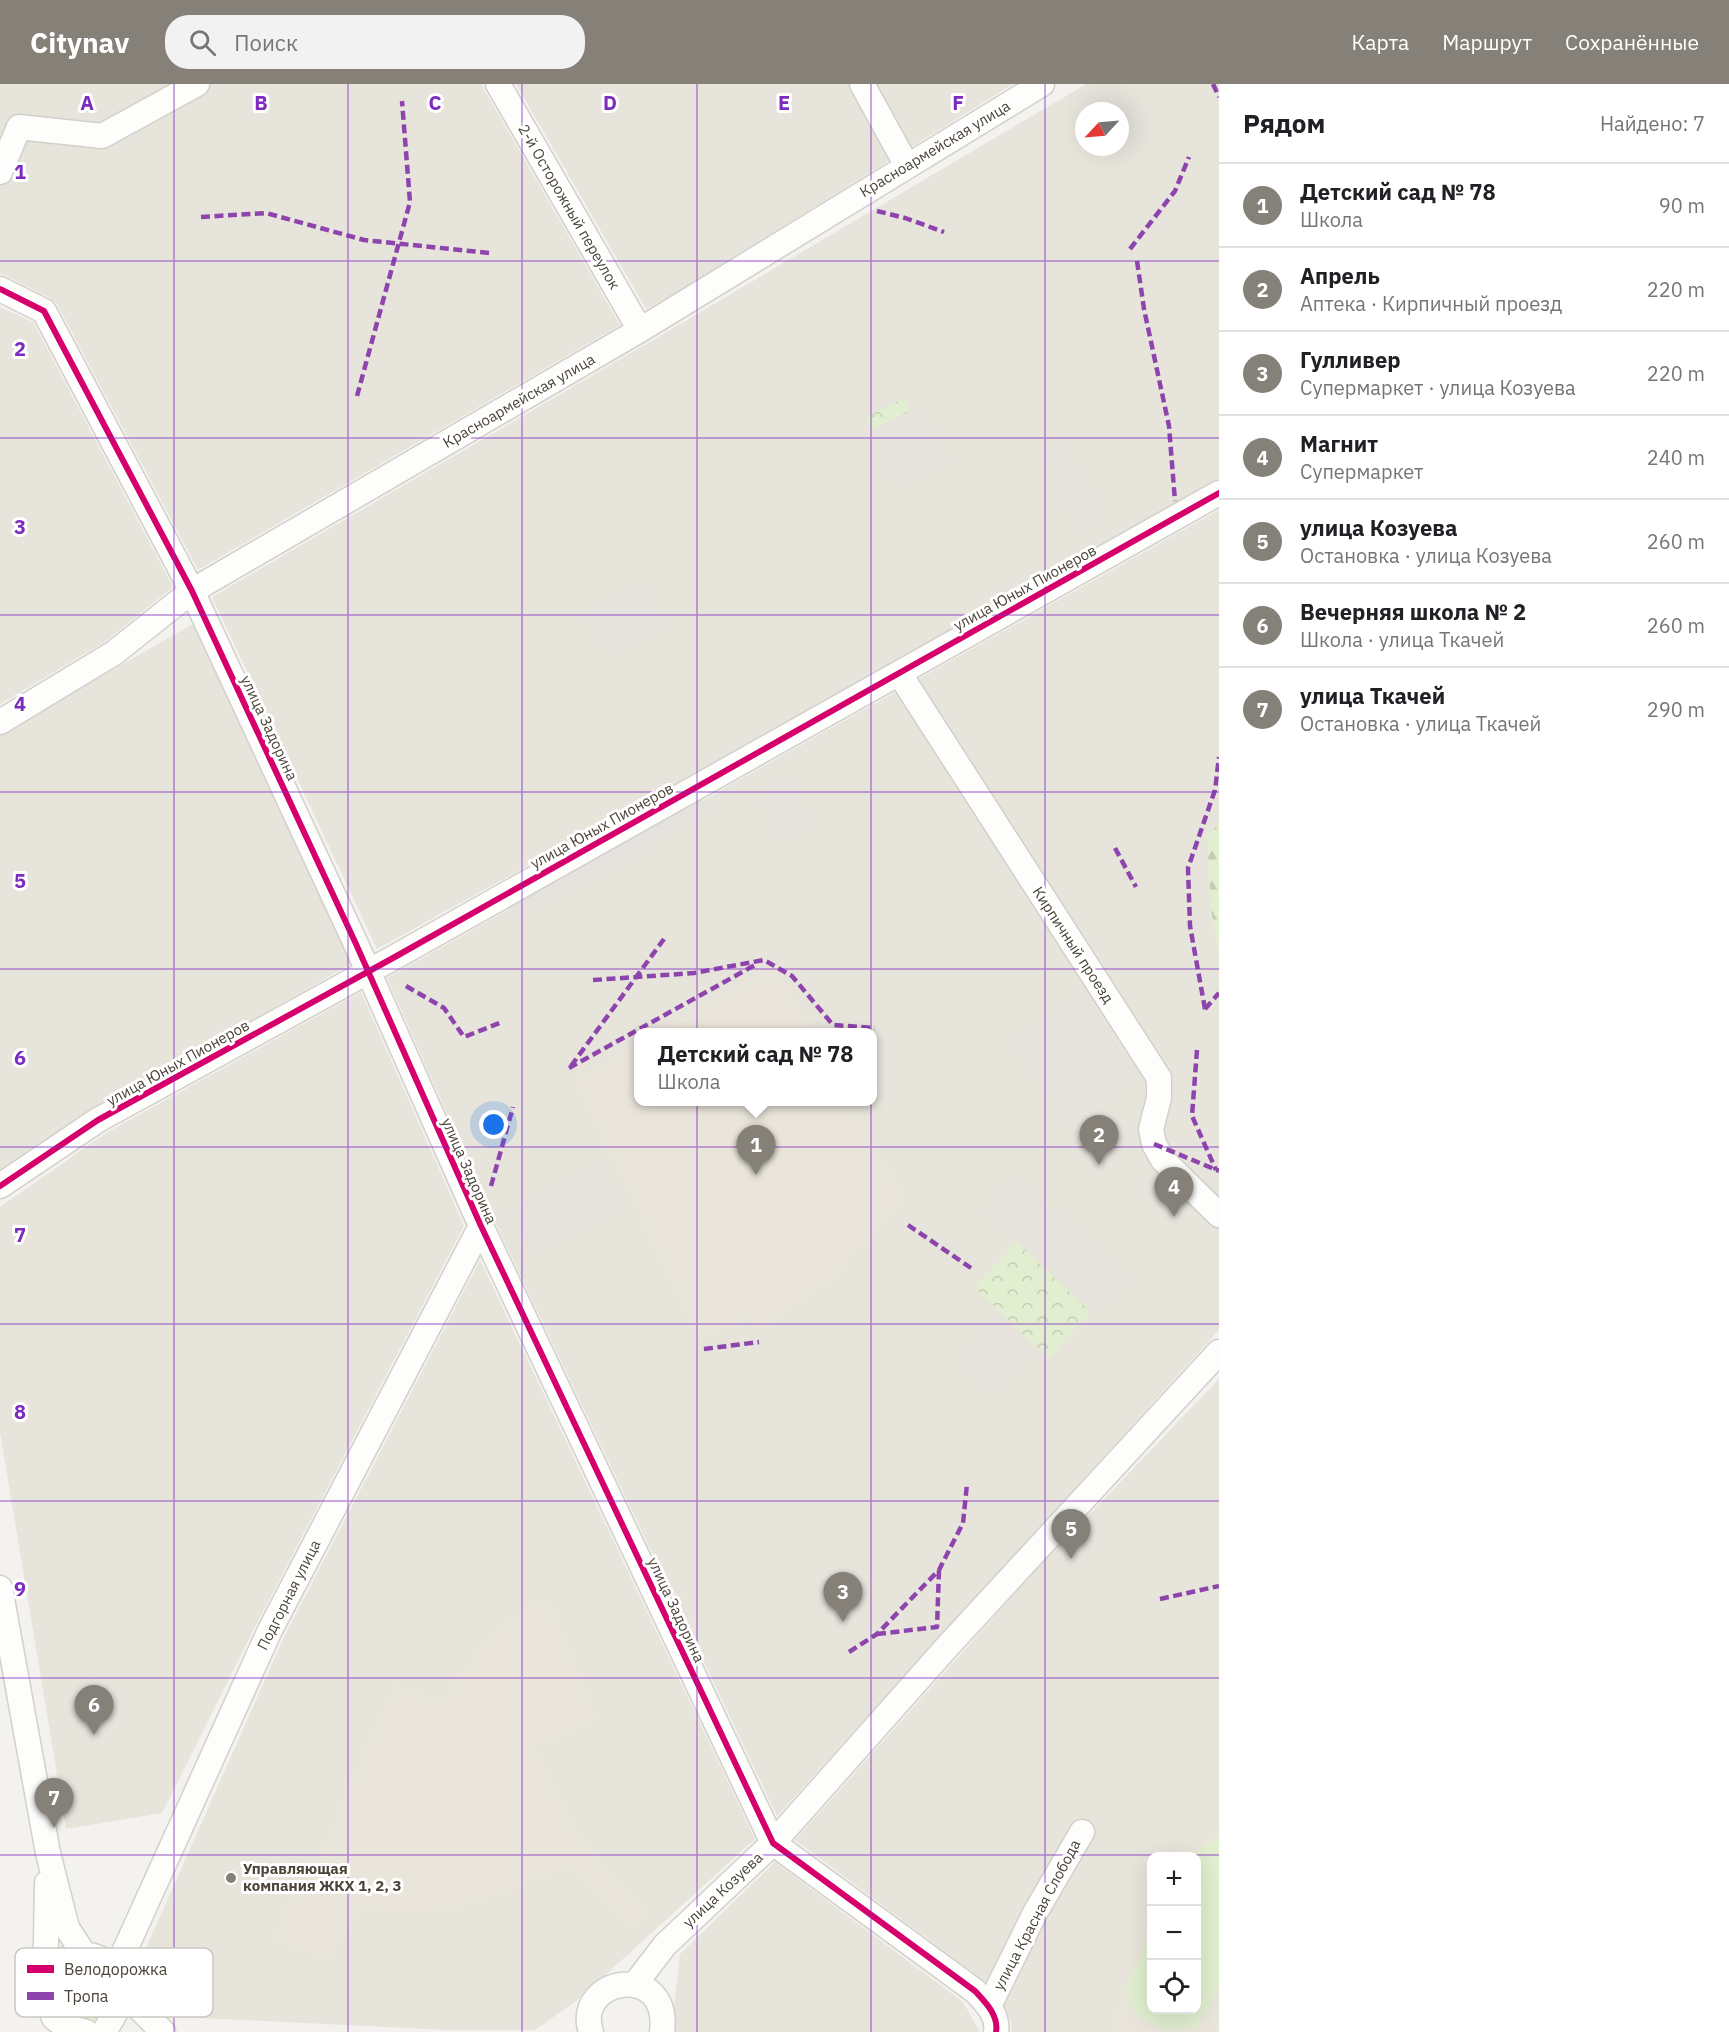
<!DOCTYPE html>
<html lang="ru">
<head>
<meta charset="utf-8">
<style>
  :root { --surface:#fff; --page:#f2f2f2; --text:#202124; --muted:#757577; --line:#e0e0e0; --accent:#868178 }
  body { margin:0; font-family:"IBM Plex Sans",sans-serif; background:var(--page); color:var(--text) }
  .controls { position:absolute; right:18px; bottom:18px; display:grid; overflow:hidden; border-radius:12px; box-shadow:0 6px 24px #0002 }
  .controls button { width:54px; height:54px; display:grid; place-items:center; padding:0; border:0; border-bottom:2px solid var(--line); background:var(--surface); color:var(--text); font:30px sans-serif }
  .compass { position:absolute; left:1075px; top:18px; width:54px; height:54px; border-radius:50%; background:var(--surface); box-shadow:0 6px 24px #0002; rotate:244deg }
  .you { position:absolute; left:494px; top:1041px; width:21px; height:21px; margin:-15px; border:4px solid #fff; border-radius:50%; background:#1a73e8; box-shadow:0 0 0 9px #1a73e833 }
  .badge { display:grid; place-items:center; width:39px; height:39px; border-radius:50%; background:var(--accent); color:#fff; font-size:20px; font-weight:700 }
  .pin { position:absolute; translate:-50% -50px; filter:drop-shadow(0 2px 3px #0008) }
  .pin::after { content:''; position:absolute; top:32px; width:21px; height:18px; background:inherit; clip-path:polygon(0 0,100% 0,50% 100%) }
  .popup { position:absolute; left:634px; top:944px; width:243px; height:78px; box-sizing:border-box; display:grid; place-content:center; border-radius:12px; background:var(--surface); filter:drop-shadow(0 2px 4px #0005); font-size:20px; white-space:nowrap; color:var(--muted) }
  .popup b { font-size:22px; color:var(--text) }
  .popup::after { content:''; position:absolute; left:50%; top:100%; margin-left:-12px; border:12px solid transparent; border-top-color:var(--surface) }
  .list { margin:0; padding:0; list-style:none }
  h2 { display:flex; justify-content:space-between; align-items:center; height:78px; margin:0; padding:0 24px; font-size:26px }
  h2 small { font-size:20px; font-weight:400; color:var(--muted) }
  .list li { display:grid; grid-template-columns:39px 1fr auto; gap:18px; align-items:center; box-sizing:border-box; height:84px; padding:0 24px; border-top:2px solid var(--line) }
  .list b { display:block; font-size:22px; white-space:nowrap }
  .list p { margin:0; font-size:20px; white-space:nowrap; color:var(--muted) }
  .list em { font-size:20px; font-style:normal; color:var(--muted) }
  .icon { flex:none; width:33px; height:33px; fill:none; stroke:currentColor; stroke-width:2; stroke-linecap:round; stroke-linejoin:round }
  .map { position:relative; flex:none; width:1219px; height:1948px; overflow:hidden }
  header { display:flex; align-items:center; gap:36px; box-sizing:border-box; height:84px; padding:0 30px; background:var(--accent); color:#fff }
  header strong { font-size:28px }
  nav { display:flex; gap:33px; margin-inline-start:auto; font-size:21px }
  .search { width:420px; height:54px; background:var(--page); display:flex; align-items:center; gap:15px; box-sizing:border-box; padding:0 21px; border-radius:24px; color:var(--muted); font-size:22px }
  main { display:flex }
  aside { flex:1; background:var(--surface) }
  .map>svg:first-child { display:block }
  .residential { fill:#e7e4dc; fill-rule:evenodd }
  .education { fill:#eae5da }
  .grass { fill:url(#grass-dots) }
  .forest { fill:url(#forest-firs) }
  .park { fill:url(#park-crowns) }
  .garden { fill:#e1eecf }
  .parking { fill:#e6e3df }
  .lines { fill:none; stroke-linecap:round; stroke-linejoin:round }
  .minor-casing { stroke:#d2d0cb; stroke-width:27 }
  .minor { stroke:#fdfdfc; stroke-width:24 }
  .quiet { stroke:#8e44ad; stroke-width:4.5; stroke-dasharray:9 4.5; stroke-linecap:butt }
  .cycleway-casing { stroke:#fff; stroke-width:10 }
  .cycleway { stroke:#d6006c; stroke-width:6 }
  .grid { fill:none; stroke:#7b2cbf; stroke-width:1.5; stroke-opacity:0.55 }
  .poi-dot { fill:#868178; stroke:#fff; stroke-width:2 }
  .labels { text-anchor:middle; stroke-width:6; stroke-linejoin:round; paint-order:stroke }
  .street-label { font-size:15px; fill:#4b4439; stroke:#fff }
  .poi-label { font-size:15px; font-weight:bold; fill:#4b4439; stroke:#fff; text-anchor:start }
  .key { fill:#fff; stroke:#c9c7c4; stroke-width:1.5 }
  .key-label { font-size:16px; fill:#4b4439 }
  .grid-label { font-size:20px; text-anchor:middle; font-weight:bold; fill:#7b2cbf; stroke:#fff; stroke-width:6; stroke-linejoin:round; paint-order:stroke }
</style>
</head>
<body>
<header>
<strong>Citynav</strong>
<div class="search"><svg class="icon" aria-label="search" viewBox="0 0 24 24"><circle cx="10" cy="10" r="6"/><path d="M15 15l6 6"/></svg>Поиск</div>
<nav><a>Карта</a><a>Маршрут</a><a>Сохранённые</a></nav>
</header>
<main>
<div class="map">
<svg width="1219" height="1948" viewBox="0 0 1219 1948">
  <defs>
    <pattern id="grass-dots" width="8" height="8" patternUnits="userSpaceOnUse" patternTransform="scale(1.5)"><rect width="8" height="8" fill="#e1eecf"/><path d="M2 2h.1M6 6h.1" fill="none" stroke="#c3cdb2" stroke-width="1.8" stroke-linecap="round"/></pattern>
    <pattern id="forest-firs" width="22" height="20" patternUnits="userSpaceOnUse" patternTransform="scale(1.5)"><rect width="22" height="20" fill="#e1eecf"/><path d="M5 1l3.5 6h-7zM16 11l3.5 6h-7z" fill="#c3cdb2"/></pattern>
    <pattern id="park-crowns" width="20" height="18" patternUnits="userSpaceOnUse" patternTransform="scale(1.5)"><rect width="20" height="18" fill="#e1eecf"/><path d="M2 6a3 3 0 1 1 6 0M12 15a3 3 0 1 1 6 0" fill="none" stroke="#c3cdb2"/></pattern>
  </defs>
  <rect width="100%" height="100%" fill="#f4f2ee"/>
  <path class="residential" d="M 0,0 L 481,0 L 620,241 L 198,486 L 57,220 L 50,214 L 0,189 Z
    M 516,0 L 1013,0 L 674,210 L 646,225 Z
    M 1086,0 L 1219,0 L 1219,399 L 377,865 L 212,513 L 648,259 ZM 1084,27 L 1120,27 L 1120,63 L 1084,63 Z
    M 0,223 L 33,238 L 173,503 L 106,557 L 0,620 Z
    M 1219,426 L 1219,1246 L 777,1732 L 494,1136 L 387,894 ZM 639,948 L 873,948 L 873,1018 L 639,1018 Z
    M 193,540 L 352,879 L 94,1027 L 0,1090 L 0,650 Z
    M 361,908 L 464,1142 L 257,1539 L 162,1729 L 66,1745 L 0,1349 L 0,1123 L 106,1049 Z
    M 480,1176 L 755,1755 L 580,1914 L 535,1946 L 448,1946 L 179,1933 L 143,1871 L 284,1553 Z
    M 1219,1295 L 1219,1948 L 1011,1948 L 1012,1940 L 1004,1921 L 1083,1753 L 987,1899 L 795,1756 L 1035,1487 ZM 1152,1772 L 1196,1772 L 1196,1926 L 1152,1926 Z
    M 775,1778 L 963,1918 L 980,1948 L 671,1948 L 680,1870 Z"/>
  <path class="education" d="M 774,880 L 813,948 L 655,948 Z
    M 639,958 L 639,1018 L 852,1018 L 908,1117 L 827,1200 L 758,1248 L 748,1233 L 701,1258 L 573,996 Z
    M 548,1511 L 599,1637 L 536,1664 L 578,1749 L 649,1831 L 631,1845 L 570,1784 L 457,1826 L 397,1831 L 360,1823 L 329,1877 L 271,1855 L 299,1794 L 310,1791 L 394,1598 L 440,1617 L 490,1548 Z
    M 1217,1744 L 1219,1745 L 1219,1948 L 1113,1948 L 1121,1902 L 1151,1839 L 1152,1926 L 1196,1926 L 1196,1772 L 1184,1772 Z"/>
  <path class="grass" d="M 78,1882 C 84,1883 91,1883 96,1885 C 122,1899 106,1946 78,1938 C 72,1936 64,1929 58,1925 L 56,1898 Z"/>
  <path class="forest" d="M 1219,739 L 1219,872 L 1211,825 L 1207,753 Z"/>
  <path class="park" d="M 904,314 L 910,327 L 872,346 L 865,334 Z
    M 1017,1158 L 1091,1228 L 1049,1274 L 974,1204 Z"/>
  <path class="garden" d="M 1219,1755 L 1219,1903 L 1197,1944 C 1160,1948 1136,1941 1124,1905 L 1151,1850 L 1152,1926 L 1196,1926 L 1196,1772 L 1192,1772 L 1205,1760 Z"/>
  <path class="parking" d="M 918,325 L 945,378 L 900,401 L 873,348 Z
    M 1058,357 L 1102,436 L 1084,446 L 1041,365 Z
    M 641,500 L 662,540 L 609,568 L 588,529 Z
    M 784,694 L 806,739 L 783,750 L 761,705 Z
    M 703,715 L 709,727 L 514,834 L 507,823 Z
    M 1087,912 L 1138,992 L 1066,1039 L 1015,958 Z
    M 598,1082 L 618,1123 L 529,1167 L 510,1124 Z
    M 1018,1095 L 1124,1195 L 1095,1226 L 989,1126 Z
    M 998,1236 L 1030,1266 L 993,1305 L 961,1276 Z"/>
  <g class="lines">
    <g class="minor-casing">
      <path id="minor" d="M 498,0 L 640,246
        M 862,0 L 907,82
        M 0,88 L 19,43 L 102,52 L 197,0
        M 0,205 L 44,227 L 192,507 L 356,860 L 481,1142 L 773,1759 L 975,1907 C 985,1918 999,1931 996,1948
        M 899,589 L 1159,994 L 1159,1014 L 1151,1045 L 1154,1060 L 1163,1076 L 1219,1131
        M 0,638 L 114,569 L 192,507 L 640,246 L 1042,0
        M 0,1102 L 98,1036 L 393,874 L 1219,409
        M 0,1504 L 48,1769 L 67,1844 L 84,1870
        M 47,1799 L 45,1913 L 54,1934 L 66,1943 L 86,1948
        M 115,1888 L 270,1546 L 481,1142
        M 119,1897 L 131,1916 L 163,1948
        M 46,1898 C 68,1850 129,1870 119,1919 C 117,1929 109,1939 104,1948
        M 635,1900 L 665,1861 L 773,1759 L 947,1563 L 1219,1268
        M 989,1922 L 1035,1829 L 1082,1748
        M 591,1948 C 573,1894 671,1876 662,1948"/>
    </g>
    <use href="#minor" class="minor"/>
    <path class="quiet" d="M 1213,0 L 1219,13
      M 877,127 L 905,134 L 944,148
      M 201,133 L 266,129 L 364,156 L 489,169
      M 1130,165 L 1175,107 L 1189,73
      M 1137,177 L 1144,225 L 1169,342 L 1175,417
      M 357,312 L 410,118 L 402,17
      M 1115,764 L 1136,803
      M 593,896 L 694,889 L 764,876 L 792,892 L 833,941 L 875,944
      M 406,902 L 444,924 L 464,953 L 502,938
      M 1205,925 L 1190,842 L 1188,784 L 1215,706 L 1219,673
      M 1205,925 L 1219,909
      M 1197,966 L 1192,1032 L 1216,1086
      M 571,982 L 664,855
      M 569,984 L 755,881
      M 1154,1060 L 1219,1087
      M 491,1102 L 513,1023
      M 908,1141 L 971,1184
      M 704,1265 L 759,1258
      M 1160,1515 L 1219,1502
      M 877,1550 L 937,1543 L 939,1486
      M 849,1568 L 877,1550 L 939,1486 L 963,1439 L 967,1400"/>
    <g class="cycleway-casing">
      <path id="cycleway" d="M 0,205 L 44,227 L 192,507 L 356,860 L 481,1142 L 773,1759 L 975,1907 C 985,1918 999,1931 996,1948
        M 0,1102 L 98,1036 L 393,874 L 1219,409"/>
    </g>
    <use href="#cycleway" class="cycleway"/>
  </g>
  <path class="grid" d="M 174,0 L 174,1948M 348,0 L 348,1948M 522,0 L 522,1948M 697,0 L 697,1948M 871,0 L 871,1948M 1045,0 L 1045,1948M 0,177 L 1219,177M 0,354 L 1219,354M 0,531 L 1219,531M 0,708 L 1219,708M 0,885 L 1219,885M 0,1063 L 1219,1063M 0,1240 L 1219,1240M 0,1417 L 1219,1417M 0,1594 L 1219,1594M 0,1771 L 1219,1771"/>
  <circle class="poi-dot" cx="231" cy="1794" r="6"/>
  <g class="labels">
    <g class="street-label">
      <text transform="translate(935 65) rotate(-31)" y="5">Красноармейская улица</text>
      <text transform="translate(569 123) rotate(60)" y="5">2-й Осторожный переулок</text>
      <text transform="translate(519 317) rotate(-30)" y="5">Красноармейская улица</text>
      <text transform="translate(1025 504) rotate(-29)" y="5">улица Юных Пионеров</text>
      <text transform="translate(269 644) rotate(65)" y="5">улица Задорина</text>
      <text transform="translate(602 742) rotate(-29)" y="5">улица Юных Пионеров</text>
      <text transform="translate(1073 861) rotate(57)" y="5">Кирпичный проезд</text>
      <text transform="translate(178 979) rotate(-29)" y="5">улица Юных Пионеров</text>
      <text transform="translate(469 1087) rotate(66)" y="5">улица Задорина</text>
      <text transform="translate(289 1511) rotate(-63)" y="5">Подгорная улица</text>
      <text transform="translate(676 1526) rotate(65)" y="5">улица Задорина</text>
      <text transform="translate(723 1806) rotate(-43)" y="5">улица Козуева</text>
      <text transform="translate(1037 1831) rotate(-62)" y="5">улица Красная Слобода</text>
    </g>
    <g class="poi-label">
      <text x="243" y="1790">Управляющая<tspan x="243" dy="17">компания ЖКХ 1, 2, 3</tspan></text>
    </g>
  </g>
  <rect x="15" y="1864" width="198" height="69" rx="9" class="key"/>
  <rect x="27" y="1881" width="27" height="8" fill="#d6006c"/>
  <rect x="27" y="1908" width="27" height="8" fill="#8e44ad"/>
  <g class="key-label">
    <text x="64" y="1891">Велодорожка</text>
    <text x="64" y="1918">Тропа</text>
  </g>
  <g class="grid-label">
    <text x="87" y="26">A</text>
    <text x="261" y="26">B</text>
    <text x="435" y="26">C</text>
    <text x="610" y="26">D</text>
    <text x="784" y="26">E</text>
    <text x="958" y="26">F</text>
    <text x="20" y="95">1</text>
    <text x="20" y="272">2</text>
    <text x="20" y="450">3</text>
    <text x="20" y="627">4</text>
    <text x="20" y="804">5</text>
    <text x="20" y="981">6</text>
    <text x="20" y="1158">7</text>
    <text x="20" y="1335">8</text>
    <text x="20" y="1512">9</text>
  </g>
</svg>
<div class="controls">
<button>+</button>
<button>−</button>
<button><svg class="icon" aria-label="locate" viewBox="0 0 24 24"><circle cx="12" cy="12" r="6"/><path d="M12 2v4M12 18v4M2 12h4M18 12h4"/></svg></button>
</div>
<svg class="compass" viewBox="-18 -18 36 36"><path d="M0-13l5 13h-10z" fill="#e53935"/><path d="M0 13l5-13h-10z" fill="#757577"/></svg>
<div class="you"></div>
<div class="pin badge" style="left:756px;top:1091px">1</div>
<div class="popup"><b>Детский сад № 78</b>Школа</div>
<div class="pin badge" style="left:1099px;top:1081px">2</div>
<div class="pin badge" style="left:843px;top:1538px">3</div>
<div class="pin badge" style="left:1174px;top:1133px">4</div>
<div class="pin badge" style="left:1071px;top:1475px">5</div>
<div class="pin badge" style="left:94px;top:1651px">6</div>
<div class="pin badge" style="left:54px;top:1744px">7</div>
</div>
<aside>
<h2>Рядом<small>Найдено: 7</small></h2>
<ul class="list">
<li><span class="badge">1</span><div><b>Детский сад № 78</b><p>Школа</p></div><em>90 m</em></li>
<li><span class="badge">2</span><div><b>Апрель</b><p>Аптека · Кирпичный проезд</p></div><em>220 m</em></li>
<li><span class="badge">3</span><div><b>Гулливер</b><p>Супермаркет · улица Козуева</p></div><em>220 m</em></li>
<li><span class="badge">4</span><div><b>Магнит</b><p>Супермаркет</p></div><em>240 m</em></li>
<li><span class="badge">5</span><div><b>улица Козуева</b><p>Остановка · улица Козуева</p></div><em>260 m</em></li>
<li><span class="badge">6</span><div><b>Вечерняя школа № 2</b><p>Школа · улица Ткачей</p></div><em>260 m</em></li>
<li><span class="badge">7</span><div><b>улица Ткачей</b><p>Остановка · улица Ткачей</p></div><em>290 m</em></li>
</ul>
</aside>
</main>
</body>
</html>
